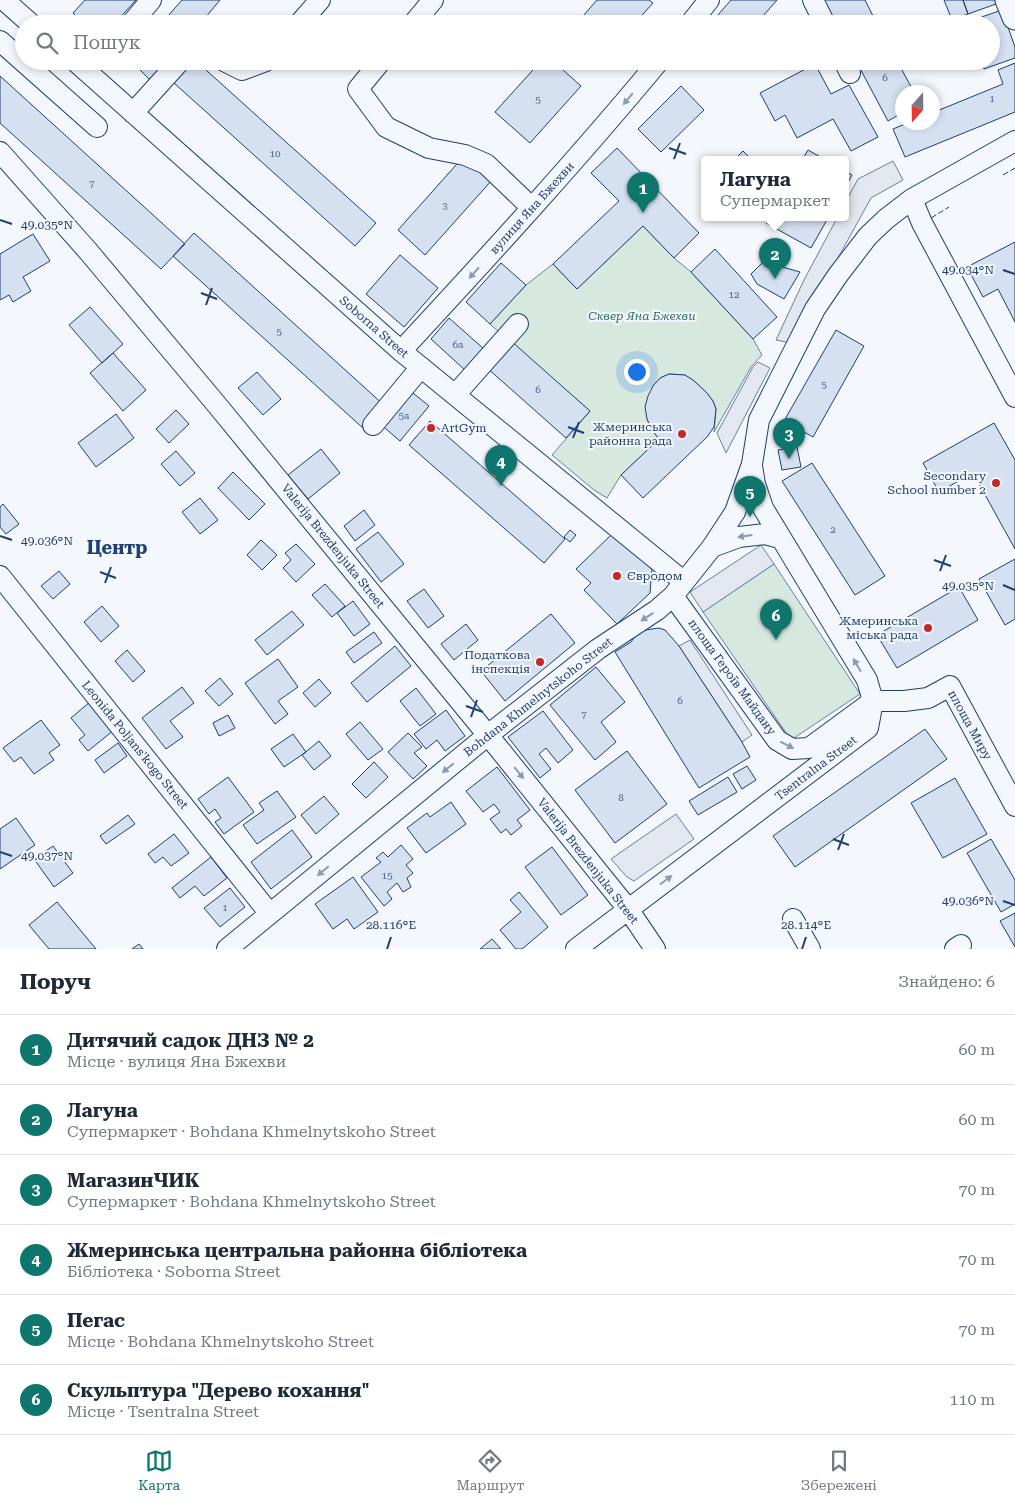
<!DOCTYPE html>
<html lang="uk">
<head>
<meta charset="utf-8">
<style>
  :root { --surface:#fff; --page:#f2f2f3; --text:#1f2937; --muted:#747a83; --line:#e0e1e3; --accent:#0f766e }
  body { margin:0; font-family:"Roboto Serif",serif; background:var(--page); color:var(--text) }
  .compass { position:absolute; left:895px; top:85px; width:45px; height:45px; border-radius:50%; background:var(--surface); box-shadow:0 2px 8px #0003; rotate:200deg }
  .you { position:absolute; left:636px; top:371px; width:18px; height:18px; margin:-12px; border:4px solid #fff; border-radius:50%; background:#1a73e8; box-shadow:0 0 0 8px #1a73e833 }
  .badge { display:grid; place-items:center; width:32px; height:32px; border-radius:50%; background:var(--accent); color:#fff; font-size:16px; font-weight:700 }
  .pin { position:absolute; translate:-50% -41px; filter:drop-shadow(0 1px 2px #0008) }
  .pin::after { content:''; position:absolute; top:26px; width:18px; height:15px; background:inherit; clip-path:polygon(0 0,100% 0,50% 100%) }
  .popup { position:absolute; left:701px; top:156px; width:148px; height:65px; box-sizing:border-box; display:grid; place-content:center; border-radius:5px; background:var(--surface); filter:drop-shadow(0 1px 4px #0005); font-size:16px; white-space:nowrap; color:var(--muted) }
  .popup b { font-size:19px; color:var(--text) }
  .popup::after { content:''; position:absolute; left:50%; top:100%; margin-left:-10px; border:10px solid transparent; border-top-color:var(--surface) }
  .list { margin:0; padding:0; list-style:none }
  h2 { display:flex; justify-content:space-between; align-items:center; height:65px; margin:0; padding:0 20px; font-size:21px }
  h2 small { font-size:16px; font-weight:400; color:var(--muted) }
  .list li { display:grid; grid-template-columns:32px 1fr auto; gap:15px; align-items:center; box-sizing:border-box; height:70px; padding:0 20px; border-top:1px solid var(--line) }
  .list b { display:block; font-size:19px; white-space:nowrap }
  .list p { margin:0; font-size:16px; white-space:nowrap; color:var(--muted) }
  .list em { font-size:16px; font-style:normal; color:var(--muted) }
  .icon { flex:none; width:28px; height:28px; fill:none; stroke:currentColor; stroke-width:2; stroke-linecap:round; stroke-linejoin:round }
  .map { position:relative; flex:none; width:1015px; height:949px; overflow:hidden }
  .search { position:absolute; background:var(--surface); box-shadow:0 2px 8px #0003; left:15px; right:15px; top:15px; height:55px; display:flex; align-items:center; gap:12px; box-sizing:border-box; padding:0 18px; border-radius:28px; color:var(--muted); font-size:19px }
  .sheet { height:485px; background:var(--surface) }
  nav { display:flex; justify-content:space-around; align-items:center; box-sizing:border-box; height:70px; border-top:1px solid var(--line); background:var(--surface); font-size:14px; color:var(--muted) }
  nav a { display:grid; justify-items:center; gap:2px }
  nav .on { color:var(--accent) }
  .map>svg:first-child { display:block }
  .green { fill:#d7e8df; stroke:#687fa3 }
  .parking { fill:#e3e8f0; stroke:#687fa3 }
  .building { fill:#d5e0f0; stroke:#1d3f73 }
  .lines { fill:none; stroke-linecap:round; stroke-linejoin:round }
  .minor-casing { stroke:#1d3f73; stroke-width:22 }
  .major-casing { stroke:#1d3f73; stroke-width:27 }
  .minor { stroke:#f4f7fb; stroke-width:20 }
  .major { stroke:#f4f7fb; stroke-width:25 }
  .fence { stroke:#1d3f73; stroke-width:1; stroke-dasharray:6 2.5; stroke-linecap:butt }
  .oneway { fill:#889bb7 }
  .ticks { fill:none; stroke:#1d3f73; stroke-width:2 }
  .poi-dot { fill:#c62828; stroke:#f4f7fb; stroke-width:2 }
  .labels { text-anchor:middle; stroke-width:4; stroke-linejoin:round; paint-order:stroke }
  .number-label { font-size:10px; fill:#4b6792 }
  .street-label { font-size:12px; fill:#1d3f73; stroke:#f4f7fb }
  .park-label { font-size:12px; font-style:italic; fill:#2c6c60; stroke:#f4f7fb }
  .poi-label { font-size:12px; fill:#1d3f73; stroke:#f4f7fb; text-anchor:end }
  .district-label { font-size:18px; font-weight:bold; fill:#1d3f73; stroke:#f4f7fb }
  .ticks-label { font-size:12px; text-anchor:middle; fill:#1d3f73; stroke:#f4f7fb; stroke-width:4; stroke-linejoin:round; paint-order:stroke }
</style>
</head>
<body>
<div class="map">
<svg width="1015" height="949" viewBox="0 0 1015 949">
  <rect width="100%" height="100%" fill="#f4f7fb"/>
  <path class="green" d="M 643,226 L 674,258 L 691,272 L 753,339 L 762,355 L 751,367 L 714,432 L 716,409 L 713,401 L 707,393 L 693,380 L 685,375 L 669,374 L 660,378 L 653,386 L 647,419 L 652,430 L 659,439 L 621,475 L 607,498 L 594,490 L 552,455 L 590,411 L 490,324 L 526,285 L 553,264 L 577,289 Z
    M 774,564 L 860,694 L 791,740 L 703,612 Z"/>
  <path class="parking" d="M 893,161 L 903,180 L 871,198 L 791,343 L 776,340 L 804,280 L 837,218 L 845,218 L 845,203 L 858,179 Z
    M 758,362 L 770,368 L 726,453 L 717,433 L 753,367 Z
    M 761,545 L 774,564 L 703,612 L 690,592 Z
    M 690,640 L 752,735 L 742,742 L 679,646 Z
    M 676,814 L 694,839 L 634,881 L 627,877 L 611,859 Z"/>
  <path class="building" d="M 85,0 L 136,0 L 114,24 L 85,24 L 73,13 Z
    M 182,0 L 220,0 L 200,24 L 161,24 Z
    M 597,0 L 649,0 L 653,3 L 634,24 L 576,24 Z
    M 731,0 L 777,0 L 756,24 L 710,24 Z
    M 824,0 L 865,0 L 877,24 L 836,24 Z
    M 944,0 L 963,0 L 968,14 L 952,20 Z
    M 963,0 L 995,0 L 996,4 L 968,14 Z
    M 1002,10 L 1015,47 L 1015,58 L 984,69 L 982,61 L 991,61 L 991,24 L 968,24 L 967,22 Z
    M 131,61 L 163,61 L 166,64 L 151,81 Z
    M 193,61 L 196,61 L 376,223 L 355,246 L 174,83 Z
    M 541,61 L 553,61 L 581,86 L 530,143 L 495,112 Z
    M 589,61 L 601,61 L 596,67 Z
    M 856,61 L 897,61 L 914,92 L 902,92 L 902,113 L 888,121 Z
    M 1015,63 L 1015,112 L 905,157 L 893,129 L 910,122 L 932,122 L 932,113 L 1003,84 L 998,70 Z
    M 815,64 L 831,94 L 849,85 L 878,137 L 851,151 L 833,119 L 797,138 L 785,115 L 775,121 L 760,93 Z
    M 0,76 L 185,244 L 161,269 L 0,123 Z
    M 681,86 L 704,110 L 661,152 L 638,129 Z
    M 617,148 L 699,233 L 674,258 L 643,226 L 577,289 L 553,264 L 619,201 L 591,173 Z
    M 808,150 L 826,160 L 802,160 Z
    M 743,151 L 752,160 L 734,160 Z
    M 465,155 L 492,180 L 425,255 L 398,230 Z
    M 845,171 L 852,175 L 845,188 Z
    M 769,218 L 828,218 L 811,248 L 766,223 Z
    M 194,233 L 385,406 L 364,429 L 173,256 Z
    M 33,234 L 50,261 L 23,277 L 31,291 L 13,302 L 9,295 L 0,300 L 0,254 Z
    M 1015,242 L 1015,322 L 998,289 L 983,297 L 967,267 Z
    M 715,249 L 777,317 L 753,339 L 691,272 Z
    M 400,255 L 438,288 L 404,327 L 366,294 Z
    M 769,256 L 779,266 L 800,272 L 784,299 L 757,284 L 751,274 Z
    M 501,263 L 526,285 L 490,324 L 466,302 Z
    M 90,307 L 123,344 L 102,363 L 69,325 Z
    M 449,318 L 485,350 L 466,371 L 431,339 Z
    M 836,330 L 864,346 L 813,437 L 784,421 Z
    M 510,340 L 590,411 L 566,438 L 486,367 Z
    M 113,353 L 146,390 L 123,411 L 90,373 Z
    M 257,372 L 281,399 L 263,415 L 238,388 Z
    M 669,374 L 685,375 L 693,380 L 707,393 L 713,401 L 716,409 L 714,427 L 707,437 L 643,498 L 621,475 L 659,439 L 652,430 L 647,419 L 645,407 L 648,396 L 653,386 L 660,378 Z
    M 408,389 L 429,406 L 400,441 L 379,423 Z
    M 176,410 L 189,424 L 169,443 L 156,429 Z
    M 116,414 L 134,438 L 96,467 L 78,443 Z
    M 430,421 L 565,539 L 544,563 L 409,445 Z
    M 994,423 L 1015,460 L 1015,549 L 973,473 L 939,492 L 923,463 Z
    M 797,447 L 801,467 L 782,470 L 778,450 Z
    M 321,449 L 340,473 L 308,499 L 288,475 Z
    M 176,451 L 195,473 L 180,486 L 161,464 Z
    M 812,463 L 885,576 L 855,595 L 782,481 Z
    M 233,472 L 265,504 L 249,520 L 218,488 Z
    M 200,498 L 218,520 L 200,534 L 182,512 Z
    M 3,504 L 19,524 L 6,534 L 0,527 L 0,507 Z
    M 364,510 L 375,525 L 355,541 L 344,526 Z
    M 570,530 L 576,535 L 570,542 L 564,537 Z
    M 378,532 L 404,564 L 381,582 L 356,549 Z
    M 612,534 L 652,569 L 650,593 L 617,624 L 584,590 L 591,583 L 576,569 Z
    M 261,540 L 277,555 L 262,570 L 247,555 Z
    M 296,544 L 315,564 L 296,582 L 283,568 L 291,560 L 285,553 Z
    M 1015,559 L 1015,619 L 1005,625 L 979,579 Z
    M 59,571 L 70,584 L 53,599 L 41,586 Z
    M 325,584 L 345,606 L 332,617 L 312,595 Z
    M 959,587 L 978,620 L 897,668 L 877,635 Z
    M 424,589 L 444,616 L 428,628 L 407,601 Z
    M 353,601 L 370,624 L 354,636 L 337,613 Z
    M 102,606 L 119,626 L 101,642 L 84,622 Z
    M 292,611 L 304,625 L 267,655 L 255,640 Z
    M 551,614 L 575,643 L 505,701 L 481,671 Z
    M 466,624 L 478,640 L 454,660 L 441,644 Z
    M 659,628 L 665,630 L 679,646 L 742,742 L 750,757 L 699,788 L 615,652 L 631,642 L 639,631 Z
    M 374,632 L 382,643 L 354,663 L 346,652 Z
    M 395,646 L 411,666 L 367,702 L 351,683 Z
    M 127,650 L 145,671 L 133,682 L 115,661 Z
    M 278,659 L 298,687 L 278,701 L 288,714 L 275,724 L 245,683 Z
    M 596,667 L 625,702 L 601,722 L 616,742 L 595,760 L 550,705 Z
    M 220,678 L 233,694 L 219,706 L 205,691 Z
    M 319,679 L 331,693 L 315,707 L 303,693 Z
    M 182,687 L 194,703 L 170,721 L 183,737 L 166,749 L 142,718 Z
    M 416,688 L 436,714 L 420,726 L 400,701 Z
    M 91,701 L 114,730 L 88,751 L 79,740 L 85,735 L 71,718 Z
    M 446,710 L 465,736 L 445,751 L 437,740 L 426,749 L 414,734 Z
    M 543,711 L 573,750 L 558,763 L 546,748 L 539,754 L 551,769 L 540,778 L 508,737 Z
    M 228,715 L 235,728 L 219,736 L 213,723 Z
    M 41,720 L 60,745 L 49,753 L 54,760 L 34,774 L 21,757 L 14,762 L 3,748 Z
    M 360,722 L 383,749 L 368,760 L 346,734 Z
    M 925,729 L 947,759 L 795,867 L 773,836 Z
    M 408,733 L 422,747 L 414,753 L 427,766 L 413,779 L 388,752 Z
    M 293,734 L 306,752 L 284,767 L 271,749 Z
    M 319,741 L 331,756 L 314,770 L 302,755 Z
    M 118,743 L 127,756 L 104,773 L 95,760 Z
    M 627,751 L 667,804 L 615,843 L 575,790 Z
    M 374,762 L 388,777 L 366,798 L 352,784 Z
    M 747,766 L 756,780 L 742,789 L 733,774 Z
    M 497,767 L 530,810 L 517,820 L 522,826 L 511,835 L 506,829 L 501,833 L 490,819 L 500,812 L 494,804 L 483,812 L 466,791 Z
    M 228,777 L 254,812 L 224,834 L 215,822 L 221,818 L 215,809 L 209,814 L 198,799 Z
    M 728,777 L 737,792 L 698,815 L 689,801 Z
    M 955,778 L 987,834 L 943,858 L 911,803 Z
    M 277,791 L 296,817 L 257,844 L 243,825 L 264,810 L 259,803 Z
    M 324,796 L 339,814 L 316,834 L 301,815 Z
    M 451,802 L 466,824 L 426,853 L 407,828 L 427,813 L 430,817 Z
    M 128,815 L 135,824 L 106,844 L 100,836 Z
    M 16,818 L 35,845 L 0,869 L 0,829 Z
    M 292,830 L 312,857 L 271,889 L 251,862 Z
    M 174,834 L 189,853 L 171,866 L 163,857 L 155,863 L 148,854 Z
    M 991,839 L 1015,880 L 1015,904 L 1001,912 L 967,853 Z
    M 401,845 L 413,859 L 406,865 L 413,873 L 407,878 L 411,887 L 403,892 L 397,883 L 387,892 L 392,899 L 384,906 L 361,877 L 381,862 L 376,858 L 383,852 L 388,857 Z
    M 53,846 L 73,873 L 54,887 L 34,859 Z
    M 552,847 L 588,895 L 561,915 L 525,867 Z
    M 211,857 L 227,878 L 204,896 L 195,886 L 180,898 L 172,888 Z
    M 353,877 L 378,912 L 354,929 L 347,919 L 333,929 L 315,904 Z
    M 230,888 L 245,907 L 220,927 L 204,908 Z
    M 519,892 L 548,927 L 522,949 L 516,949 L 500,930 L 521,912 L 510,900 Z
    M 57,902 L 96,949 L 49,949 L 29,925 Z
    M 1015,913 L 1015,947 L 1000,921 Z
    M 492,939 L 501,949 L 480,949 Z
    M 139,944 L 143,949 L 132,949 Z"/>
  <g class="lines">
    <g class="minor-casing">
      <path id="minor" d="M 4,0 L 31,24
        M 813,0 L 825,24
        M 131,24 L 151,0
        M 299,24 L 320,0
        M 413,24 L 433,0
        M 690,24 L 709,0
        M 0,41 L 97,127
        M 75,61 L 401,351 L 683,581
        M 224,61 L 242,70 L 266,61
        M 381,61 L 358,89 L 386,127 L 429,148 L 465,155 L 486,164 L 532,208
        M 844,61 L 850,73
        M 133,113 L 180,61
        M 0,152 L 88,251 L 217,405 L 500,750 L 628,909 L 655,949
        M 912,199 L 922,223 L 1015,397
        M 401,351 C 489,256 576,161 659,61
        M 455,395 L 518,324
        M 373,425 L 421,367
        M 712,547 L 739,537 L 765,534 L 780,538
        M 0,576 L 270,914
        M 673,596 L 777,740 L 792,749 L 809,748 L 873,701 L 904,701 L 928,698 L 950,686 L 1015,806
        M 793,919 L 810,949
        M 227,949 L 488,735 L 598,649 L 657,610 L 673,596 L 712,547 L 735,512 L 752,464 L 759,420 L 815,309 L 838,275 L 868,236 L 886,219 L 912,199 L 1015,141
        M 576,949 L 868,728 L 873,701 L 867,680 L 763,508 L 755,484 L 752,466
        M 955,949 L 961,945"/>
    </g>
    <g class="major-casing">
      <path id="major" d="M 1008,0 L 1015,17"/>
    </g>
    <use href="#minor" class="minor"/>
    <use href="#major" class="major"/>
    <path class="fence" d="M 1003,175 L 1015,168
      M 931,218 L 949,207"/>
  </g>
  <defs><path id="oneway-solid" d="M-6-.8H1V-3.2L6.5 0L1 3.2V.8H-6Z" transform="scale(1.25)"/></defs>
  <g class="oneway">
    <use href="#oneway-solid" transform="translate(628 99) rotate(130)"/>
    <use href="#oneway-solid" transform="translate(474 273) rotate(132)"/>
    <use href="#oneway-solid" transform="translate(745 536) rotate(172)"/>
    <use href="#oneway-solid" transform="translate(647 617) rotate(147)"/>
    <use href="#oneway-solid" transform="translate(857 665) rotate(-121)"/>
    <use href="#oneway-solid" transform="translate(787 745) rotate(27)"/>
    <use href="#oneway-solid" transform="translate(448 768) rotate(140)"/>
    <use href="#oneway-solid" transform="translate(519 773) rotate(51)"/>
    <use href="#oneway-solid" transform="translate(323 871) rotate(140)"/>
    <use href="#oneway-solid" transform="translate(666 880) rotate(-37)"/>
  </g>
  <path class="ticks" d="M 669,148 L 686,154M 674,159 L 680,143M 0,220 L 12,224M 1003,270 L 1015,274M 201,293 L 217,299M 206,305 L 212,288M 568,427 L 584,433M 573,438 L 579,422M 0,536 L 12,540M 934,560 L 951,566M 940,571 L 946,555M 100,572 L 116,578M 105,583 L 111,567M 1003,585 L 1015,590M 466,706 L 483,712M 471,717 L 477,700M 833,839 L 849,845M 838,850 L 844,834M 0,852 L 12,856M 1003,901 L 1015,905M 387,949 L 391,937M 802,949 L 806,937"/>
  <g class="poi-dot">
    <circle cx="431" cy="428" r="5"/>
    <circle cx="682" cy="434" r="5"/>
    <circle cx="996" cy="483" r="5"/>
    <circle cx="617" cy="576" r="5"/>
    <circle cx="928" cy="628" r="5"/>
    <circle cx="540" cy="662" r="5"/>
  </g>
  <g class="labels">
    <g class="number-label">
      <text x="885" y="81">6</text>
      <text x="992" y="102">1</text>
      <text x="538" y="103">5</text>
      <text x="275" y="157">10</text>
      <text x="92" y="187">7</text>
      <text x="445" y="209">3</text>
      <text x="734" y="298">12</text>
      <text x="279" y="335">5</text>
      <text x="458" y="348">6а</text>
      <text x="824" y="388">5</text>
      <text x="538" y="393">6</text>
      <text x="404" y="419">5а</text>
      <text x="833" y="533">2</text>
      <text x="680" y="704">6</text>
      <text x="584" y="718">7</text>
      <text x="621" y="801">8</text>
      <text x="387" y="879">15</text>
      <text x="225" y="911">1</text>
    </g>
    <g class="street-label">
      <text transform="translate(532 208) rotate(-48)" y="4">вулиця Яна Бжехви</text>
      <text transform="translate(374 327) rotate(41)" y="4">Soborna Street</text>
      <text transform="translate(333 546) rotate(51)" y="4">Valerija Brezdenjuka Street</text>
      <text transform="translate(732 677) rotate(54)" y="4">площа Героїв Майдану</text>
      <text transform="translate(538 697) rotate(-38)" y="4">Bohdana Khmelnytskoho Street</text>
      <text transform="translate(970 725) rotate(61)" y="4">площа Миру</text>
      <text transform="translate(135 745) rotate(51)" y="4">Leonida Poljans'kogo Street</text>
      <text transform="translate(816 768) rotate(-37)" y="4">Tsentralna Street</text>
      <text transform="translate(588 861) rotate(52)" y="4">Valerija Brezdenjuka Street</text>
    </g>
    <g class="park-label">
      <text x="642" y="320">Сквер Яна Бжехви</text>
    </g>
    <g class="poi-label">
      <text x="672" y="431">Жмеринська<tspan x="672" dy="14">районна рада</tspan></text>
      <text x="441" y="432" text-anchor="start">ArtGym</text>
      <text x="986" y="480">Secondary<tspan x="986" dy="14">School number 2</tspan></text>
      <text x="627" y="580" text-anchor="start">Євродом</text>
      <text x="918" y="625">Жмеринська<tspan x="918" dy="14">міська рада</tspan></text>
      <text x="530" y="659">Податкова<tspan x="530" dy="14">інспекція</tspan></text>
    </g>
    <g class="district-label">
      <text x="117" y="554">Центр</text>
    </g>
  </g>
  <g class="ticks-label">
    <text x="47" y="229">49.035°N</text>
    <text x="968" y="274">49.034°N</text>
    <text x="47" y="545">49.036°N</text>
    <text x="968" y="590">49.035°N</text>
    <text x="47" y="860">49.037°N</text>
    <text x="968" y="905">49.036°N</text>
    <text x="391" y="929">28.116°E</text>
    <text x="806" y="929">28.114°E</text>
  </g>
</svg>
<svg class="compass" viewBox="-18 -18 36 36"><path d="M0-13l5 13h-10z" fill="#e53935"/><path d="M0 13l5-13h-10z" fill="#747a83"/></svg>
<div class="you"></div>
<div class="pin badge" style="left:643px;top:213px">1</div>
<div class="pin badge" style="left:775px;top:279px">2</div>
<div class="popup"><b>Лагуна</b>Супермаркет</div>
<div class="pin badge" style="left:789px;top:459px">3</div>
<div class="pin badge" style="left:501px;top:486px">4</div>
<div class="pin badge" style="left:750px;top:517px">5</div>
<div class="pin badge" style="left:776px;top:640px">6</div>
<div class="search"><svg class="icon" aria-label="search" viewBox="0 0 24 24"><circle cx="10" cy="10" r="6"/><path d="M15 15l6 6"/></svg>Пошук</div>
</div>
<section class="sheet">
<h2>Поруч<small>Знайдено: 6</small></h2>
<ul class="list">
<li><span class="badge">1</span><div><b>Дитячий садок ДНЗ № 2</b><p>Місце · вулиця Яна Бжехви</p></div><em>60 m</em></li>
<li><span class="badge">2</span><div><b>Лагуна</b><p>Супермаркет · Bohdana Khmelnytskoho Street</p></div><em>60 m</em></li>
<li><span class="badge">3</span><div><b>МагазинЧИК</b><p>Супермаркет · Bohdana Khmelnytskoho Street</p></div><em>70 m</em></li>
<li><span class="badge">4</span><div><b>Жмеринська центральна районна бібліотека</b><p>Бібліотека · Soborna Street</p></div><em>70 m</em></li>
<li><span class="badge">5</span><div><b>Пегас</b><p>Місце · Bohdana Khmelnytskoho Street</p></div><em>70 m</em></li>
<li><span class="badge">6</span><div><b>Скульптура &quot;Дерево кохання&quot;</b><p>Місце · Tsentralna Street</p></div><em>110 m</em></li>
</ul>
</section>
<nav>
<a class="on"><svg class="icon" aria-label="map" viewBox="0 0 24 24"><path d="M3 6l6-2 6 2 6-2v14l-6 2-6-2-6 2zM9 4v14M15 6v14"/></svg>Карта</a>
<a><svg class="icon" aria-label="directions" viewBox="0 0 24 24"><path d="M12 3l9 9-9 9-9-9zM9 14v-3h6M13 9l2 2-2 2"/></svg>Маршрут</a>
<a><svg class="icon" aria-label="saved" viewBox="0 0 24 24"><path d="M7 4h10v16l-5-4-5 4z"/></svg>Збережені</a>
</nav>
</body>
</html>
